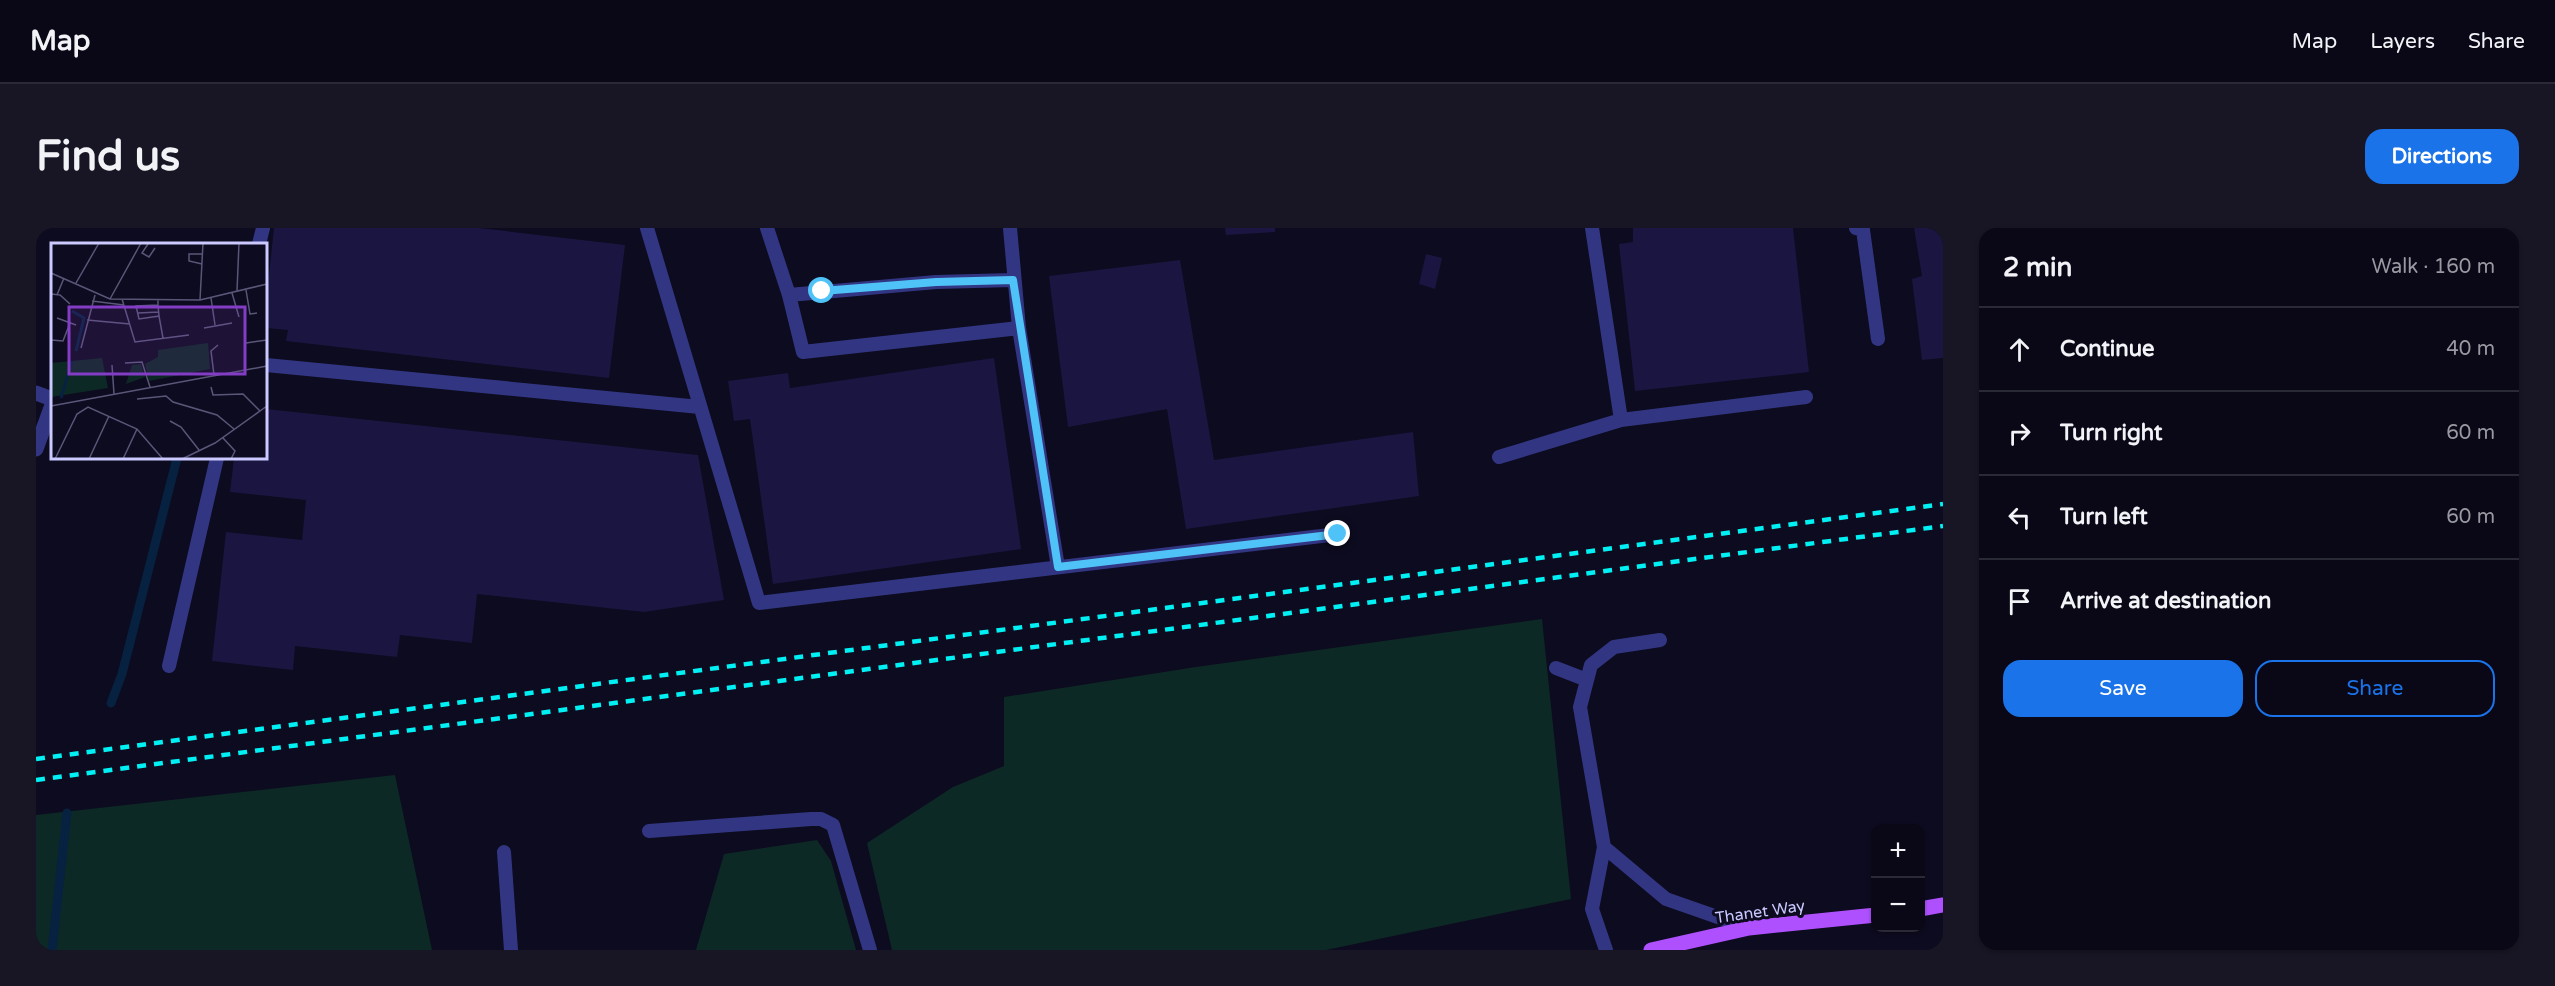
<!DOCTYPE html>
<html lang="en">
<head>
<meta charset="utf-8">
<style>
  :root { --surface:#0a0817; --page:#181624; --text:#f1f3f6; --muted:#999aa1; --line:#2a2936; --accent:#1a73e8 }
  body { margin:0; font-family:"Varela Round",sans-serif; background:var(--page); color:var(--text) }
  .controls { position:absolute; right:18px; bottom:18px; display:grid; overflow:hidden; border-radius:12px; box-shadow:0 2px 4px #0004 }
  .controls button { width:54px; height:54px; display:grid; place-items:center; padding:0; border:0; border-bottom:2px solid var(--line); background:var(--surface); color:var(--text); font:30px sans-serif }
  .stop { position:absolute; width:18px; height:18px; margin:-14px; border:4px solid #4fc3f7; border-radius:50%; background:#fff }
  .stop.end { background:#4fc3f7; border-color:#fff; box-shadow:0 2px 6px #0008 }
  .list { margin:0; padding:0; list-style:none }
  h2 { display:flex; justify-content:space-between; align-items:center; height:78px; margin:0; padding:0 24px; font-size:26px }
  h2 small { font-size:20px; font-weight:400; color:var(--muted) }
  .list li { display:grid; grid-template-columns:39px 1fr auto; gap:18px; align-items:center; box-sizing:border-box; height:84px; padding:0 24px; border-top:2px solid var(--line) }
  .list b { display:block; font-size:22px; white-space:nowrap }
  .list em { font-size:20px; font-style:normal; color:var(--muted) }
  .actions { display:flex; gap:12px; padding:18px 24px }
  .actions a { flex:1; padding:14px 0; border:2px solid var(--accent); border-radius:18px; text-align:center; font-size:21px; color:var(--accent) }
  .actions .main { background:var(--accent); color:#fff }
  .icon { flex:none; width:33px; height:33px; fill:none; stroke:currentColor; stroke-width:2; stroke-linecap:round; stroke-linejoin:round }
  .map { position:relative; flex:none; width:1907px; height:722px; overflow:hidden; border-radius:18px }
  header { display:flex; align-items:center; gap:36px; box-sizing:border-box; height:84px; padding:0 30px; background:var(--surface); border-bottom:2px solid var(--line) }
  header strong { font-size:28px }
  nav { display:flex; gap:33px; margin-inline-start:auto; font-size:21px }
  .intro { display:flex; align-items:center; justify-content:space-between; box-sizing:border-box; height:144px; padding:0 36px }
  h1 { margin:0; font-size:42px }
  .button { padding:15px 27px; border-radius:18px; background:var(--accent); color:#fff; font-size:21px; font-weight:700 }
  main { display:flex; gap:36px; padding:0 36px }
  aside { flex:1; background:var(--surface); border-radius:18px; box-shadow:0 2px 4px #0004 }
  .map>svg:first-child { display:block }
  .green { fill:#0d2926 }
  .lines { fill:none; stroke-linecap:round; stroke-linejoin:round }
  .stream { stroke:#072141; stroke-width:9 }
  .building { fill:#1b1541 }
  .lane { stroke:#323682; stroke-width:14 }
  .street { stroke:#323682; stroke-width:15 }
  .primary { stroke:#af50ff; stroke-width:15 }
  .rail { stroke:#00f0f4; stroke-width:4.5; stroke-dasharray:9 8; stroke-linecap:butt }
  .route { stroke:#4fc3f7; stroke-width:8 }
  .labels { text-anchor:middle; stroke-width:6; stroke-linejoin:round; paint-order:stroke }
  .street-label { font-size:16px; fill:#cbc9ff; stroke:#0d0b1f }
  .inset-river { fill:none; stroke:#072141; stroke-width:3 }
  .inset-road { fill:none; stroke:#595779; stroke-width:1.5 }
  .view { fill:#833cc5; fill-opacity:0.15; stroke:#833cc5; stroke-width:3 }
  .inset-edge { fill:none; stroke:#cbc9ff; stroke-width:3 }
</style>
</head>
<body>
<header>
<strong>Map</strong>
<nav><a>Map</a><a>Layers</a><a>Share</a></nav>
</header>
<div class="intro"><h1>Find us</h1><a class="button">Directions</a></div>
<main>
<div class="map">
<svg width="1907" height="722" viewBox="0 0 1907 722">
  <rect width="100%" height="100%" fill="#0d0b1f"/>
  <path class="green" d="M 1506,391 L 1535,671 L 1290,722 L 856,722 L 831,615 L 917,559 L 968,538 L 968,469 L 1160,439 Z
    M 359,547 L 396,722 L 0,722 L 0,587 Z
    M 781,612 L 795,633 L 820,722 L 660,722 L 688,626 Z"/>
  <g class="lines">
    <path class="stream" d="M 75,475 L 86,446 L 141,230
      M 16,722 L 31,585"/>
  </g>
  <path class="building" d="M 238,0 L 443,0 L 589,17 L 573,150 L 250,113 L 252,102 L 230,100 L 230,75 Z
    M 1189,0 L 1239,0 L 1239,4 L 1190,7 Z
    M 1597,0 L 1757,0 L 1773,144 L 1599,163 L 1583,16 L 1597,14 Z
    M 1878,0 L 1907,0 L 1907,130 L 1886,132 L 1876,51 L 1886,48 Z
    M 1390,26 L 1406,30 L 1399,61 L 1383,56 Z
    M 1144,32 L 1178,232 L 1377,204 L 1383,268 L 1150,301 L 1131,181 L 1032,199 L 1013,48 Z
    M 958,130 L 985,321 L 737,356 L 714,191 L 698,193 L 692,153 L 752,145 L 754,160 Z
    M 230,181 L 662,227 L 688,372 L 608,384 L 441,366 L 436,415 L 364,407 L 361,429 L 259,418 L 257,442 L 176,433 L 190,304 L 266,312 L 270,272 L 194,264 L 198,230 L 230,230 Z"/>
  <g class="lines">
    <path class="lane" d="M 611,0 L 723,375 L 1302,306
      M 731,0 L 753,67 L 767,124 L 983,100 L 974,0
      M 1556,0 L 1585,192
      M 1820,0 L 1827,2 L 1842,111
      M 223,16 L 227,0
      M 753,67 L 900,54 L 977,52
      M 983,100 L 1022,339
      M 230,137 L 664,179
      M 1463,229 L 1585,192 L 1770,169
      M 133,438 L 181,230
      M 1520,440 L 1551,452
      M 613,603 L 775,591 L 785,591 L 797,597 L 834,722
      M 1568,619 L 1630,671 L 1713,700
      M 468,624 L 475,722
      M 1570,722 L 1556,681 L 1568,619 L 1544,479 L 1555,437 L 1578,419 L 1624,412"/>
    <path class="street" d="M 0,165 L 16,171
      M 0,221 L 16,177"/>
    <path class="primary" d="M 1884,681 L 1907,677
      M 1615,722 L 1713,700 L 1840,687"/>
    <path class="rail" d="M 0,531 L 1907,276
      M 0,552 L 1907,298"/>
  </g>
  <g class="lines">
    <path class="route" d="M 786,63 L 900,54 L 977,52 L 1022,339 L 1302,306"/>
  </g>
  <g class="labels">
    <g class="street-label">
      <text transform="translate(1724 683) rotate(-8)" y="6">Thanet Way</text>
    </g>
  </g>
  <g transform="translate(15 15)">
    <rect width="216" height="216" fill="#0d0b1f"/>
    <path d="M 157,100 L 159,126 L 98,138 L 94,121 L 107,114 L 107,107 ZM 51,115 L 57,145 L 0,154 L 0,120 ZM 90,121 L 94,134 L 75,141 L 81,122 Z" fill="#0d2926"/>
    <path class="inset-river" d="M 21,68 L 33,75 L 25,108M 10,155 L 21,118"/>
    <path class="inset-road" d="M 97,1 L 91,10 L 98,14 L 104,5M 151,21 L 138,18 L 138,11 L 152,11M 0,30 L 59,56 L 149,57 L 216,41M 25,40 L 48,0M 195,47 L 199,71 L 206,70M 186,48 L 188,0M 181,50 L 188,74M 0,51 L 9,52 L 19,61M 6,52 L 13,35M 160,55 L 164,82M 59,56 L 90,0M 71,56 L 84,99 L 138,92M 107,57 L 107,62 L 85,63 L 88,76 L 108,73 L 107,62M 149,57 L 152,0M 41,58 L 73,62M 87,70 L 108,69M 108,73 L 112,95M 6,75 L 25,82M 36,77 L 79,81M 153,85 L 181,80M 0,97 L 12,98 L 19,80M 195,100 L 216,97M 30,105 L 44,52M 74,120 L 91,119 L 99,144M 61,122 L 63,151M 163,132 L 160,108 L 167,102M 160,144 L 162,152 L 192,151 L 209,168M 86,156 L 115,153 L 122,159 L 166,172 L 183,186M 0,163 L 216,123M 119,178 L 130,184 L 148,207M 172,195 L 184,208 L 180,216M 4,216 L 26,171 L 37,164 L 86,186 L 112,216M 38,216 L 58,173M 72,216 L 86,186M 131,216 L 164,200 L 216,163"/>
    <path class="view" d="M 18,64 L 194,64 L 194,131 L 18,131 Z"/>
    <rect width="216" height="216" class="inset-edge"/>
  </g>
</svg>
<div class="controls">
<button>+</button>
<button>−</button>
</div>
<div class="stop" style="left:786px;top:63px"></div>
<div class="stop end" style="left:1302px;top:306px"></div>
</div>
<aside>
<h2>2 min<small>Walk · 160 m</small></h2>
<ul class="list">
<li><svg class="icon" aria-label="ahead" viewBox="0 0 24 24"><path d="M12 20V5M6 11l6-6 6 6"/></svg><div><b>Continue</b></div><em>40 m</em></li>
<li><svg class="icon" aria-label="right" viewBox="0 0 24 24"><path d="M7 20v-9h11M14 6l5 5-5 5"/></svg><div><b>Turn right</b></div><em>60 m</em></li>
<li><svg class="icon" aria-label="left" viewBox="0 0 24 24"><path d="M17 20v-9H6M10 6l-5 5 5 5"/></svg><div><b>Turn left</b></div><em>60 m</em></li>
<li><svg class="icon" aria-label="arrive" viewBox="0 0 24 24"><path d="M6 21V4h12l-3 4 3 4H6"/></svg><div><b>Arrive at destination</b></div></li>
</ul>
<div class="actions"><a class="main">Save</a><a>Share</a></div>
</aside>
</main>
</body>
</html>
